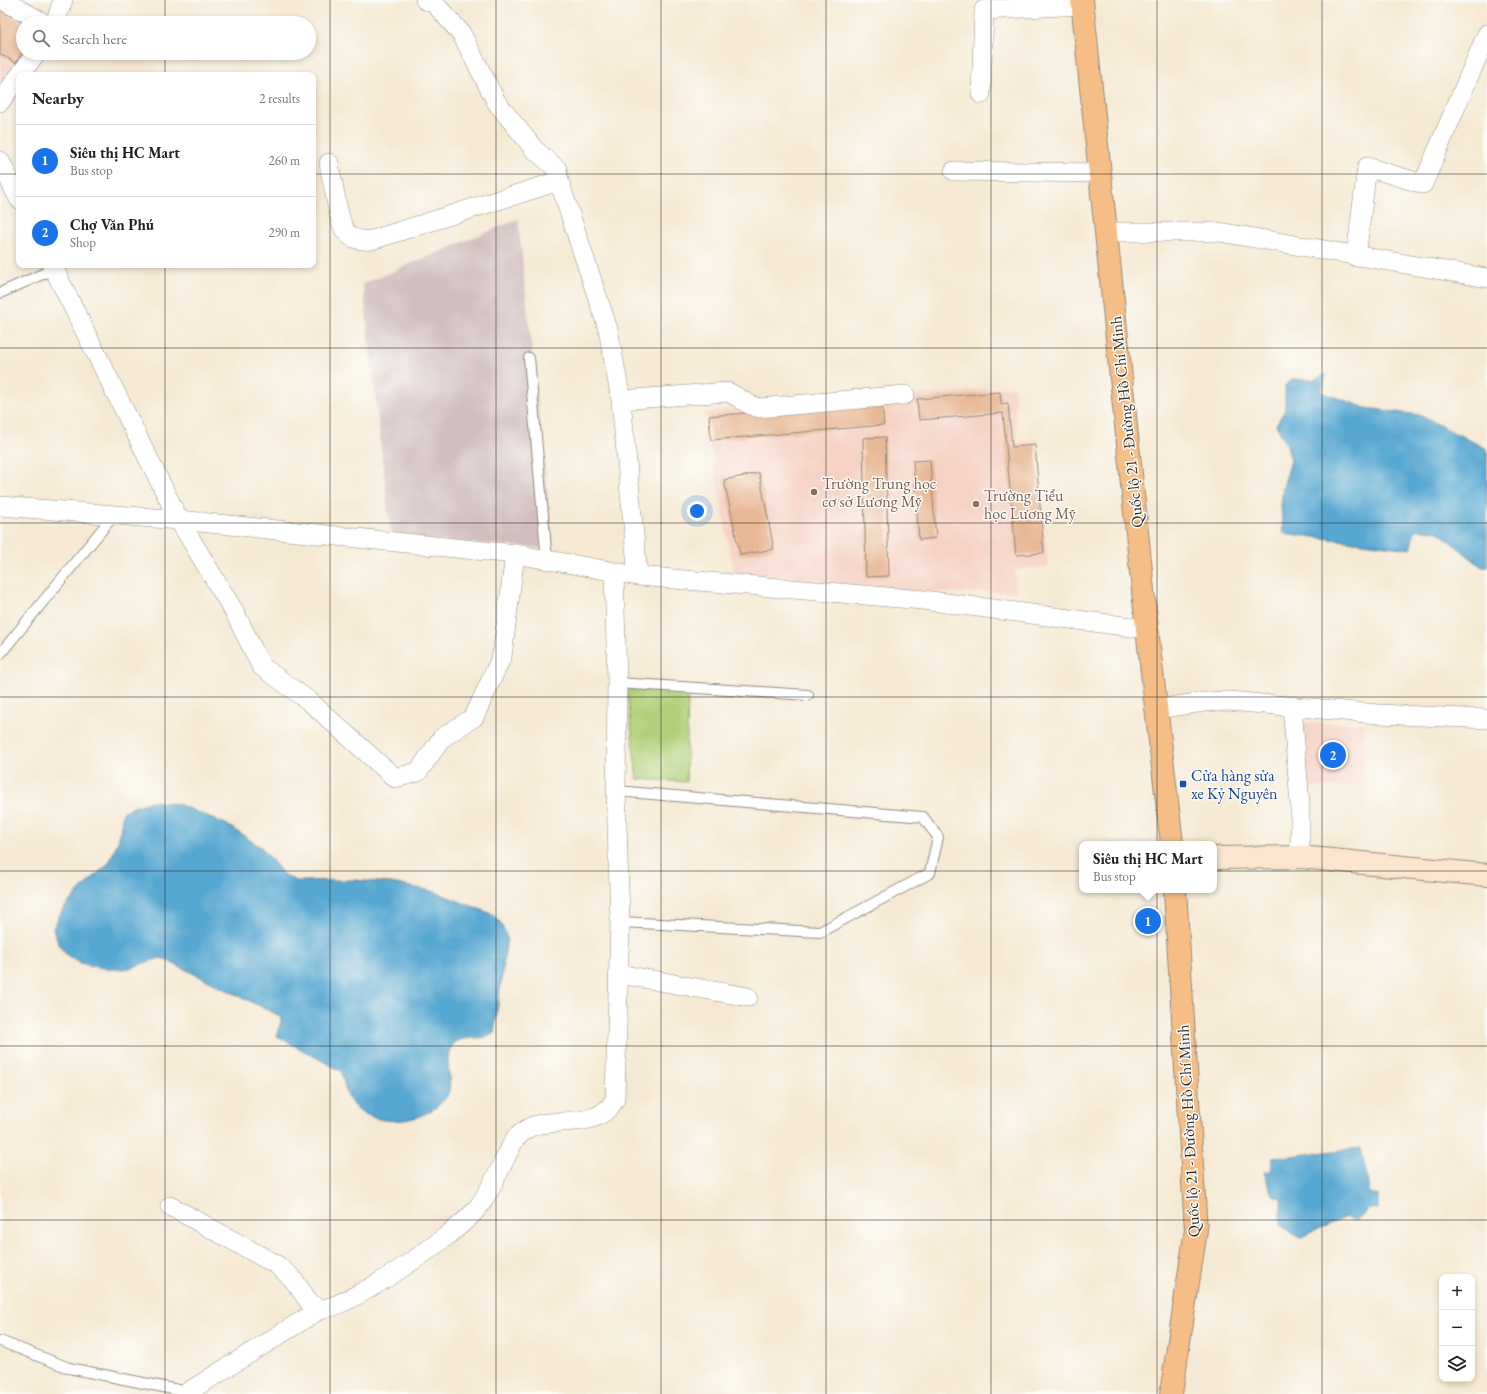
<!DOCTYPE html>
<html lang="en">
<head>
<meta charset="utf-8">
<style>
  :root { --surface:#fff; --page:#f6f6f6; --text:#222; --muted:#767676; --line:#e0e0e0; --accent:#1a73e8 }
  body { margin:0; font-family:"EB Garamond",serif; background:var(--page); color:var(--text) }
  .controls { position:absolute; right:12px; bottom:12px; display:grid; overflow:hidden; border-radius:8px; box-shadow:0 2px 6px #0003 }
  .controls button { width:36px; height:36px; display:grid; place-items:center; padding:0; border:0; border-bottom:1px solid var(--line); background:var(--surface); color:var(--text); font:20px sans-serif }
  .you { position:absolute; left:697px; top:511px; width:14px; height:14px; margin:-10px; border:3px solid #fff; border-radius:50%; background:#1a73e8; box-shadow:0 0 0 6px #1a73e833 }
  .badge { display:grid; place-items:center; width:26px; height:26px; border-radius:50%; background:var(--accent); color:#fff; font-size:13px; font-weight:700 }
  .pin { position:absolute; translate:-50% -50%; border:2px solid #fff; box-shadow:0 1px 4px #0006 }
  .popup { position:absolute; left:1079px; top:841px; width:138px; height:52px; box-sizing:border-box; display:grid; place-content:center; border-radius:8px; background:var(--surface); filter:drop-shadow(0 1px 3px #0005); font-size:13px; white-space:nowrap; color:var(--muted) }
  .popup b { font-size:15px; color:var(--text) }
  .popup::after { content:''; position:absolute; left:50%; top:100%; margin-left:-8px; border:8px solid transparent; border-top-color:var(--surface) }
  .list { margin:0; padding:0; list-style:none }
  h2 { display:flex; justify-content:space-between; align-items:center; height:52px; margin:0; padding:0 16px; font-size:17px }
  h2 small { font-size:13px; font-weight:400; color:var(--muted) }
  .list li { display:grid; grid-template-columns:26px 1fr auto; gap:12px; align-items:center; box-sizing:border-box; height:72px; padding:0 16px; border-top:1px solid var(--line) }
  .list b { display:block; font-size:15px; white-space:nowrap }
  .list p { margin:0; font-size:13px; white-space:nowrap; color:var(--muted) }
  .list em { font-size:13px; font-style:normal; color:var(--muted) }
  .icon { flex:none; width:22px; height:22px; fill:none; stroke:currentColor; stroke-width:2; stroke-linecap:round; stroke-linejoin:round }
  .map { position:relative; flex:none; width:1487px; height:1394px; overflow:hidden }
  .search { position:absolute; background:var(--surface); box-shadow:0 2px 6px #0003; left:16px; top:16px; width:300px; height:44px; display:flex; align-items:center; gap:10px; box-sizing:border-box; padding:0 14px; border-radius:22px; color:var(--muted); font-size:15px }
  .panel { position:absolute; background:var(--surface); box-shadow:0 2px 6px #0003; left:16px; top:72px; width:300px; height:196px; border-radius:8px }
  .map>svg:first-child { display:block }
  .built { fill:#f6d2c5 }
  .industrial { fill:#d1bfbf }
  .green { fill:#b0d17a; stroke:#6e7e52 }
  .water { fill:#57a7d1; stroke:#41697e }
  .building { fill:#e8b794 }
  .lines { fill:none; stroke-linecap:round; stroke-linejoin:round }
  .lane-casing { stroke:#908a7f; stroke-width:12 }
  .street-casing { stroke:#908a7f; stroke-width:20 }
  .secondary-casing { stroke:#908a7f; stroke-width:24 }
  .highway-casing { stroke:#908a7f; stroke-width:24 }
  .lane { stroke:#fff; stroke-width:10 }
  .street { stroke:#fff; stroke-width:19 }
  .secondary { stroke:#fbe5cf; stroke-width:22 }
  .highway { stroke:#f6be87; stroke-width:22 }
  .grid { fill:none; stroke:#2b2b2b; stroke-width:1; stroke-opacity:0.55 }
  .education-dot { fill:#8d6e63; stroke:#fdfcf7; stroke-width:1.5 }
  .transit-dot { fill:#1a4fb4; stroke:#fdfcf7; stroke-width:1.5 }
  .labels { text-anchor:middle; stroke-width:3; stroke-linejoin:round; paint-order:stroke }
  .street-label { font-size:16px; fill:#2b2b2b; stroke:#fdfcf7 }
  .education-label { font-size:16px; fill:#785e54; stroke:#fdfcf7; text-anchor:start }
  .transit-label { font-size:16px; fill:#164399; stroke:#fdfcf7; text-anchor:start }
</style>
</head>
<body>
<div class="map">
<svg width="1487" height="1394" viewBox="0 0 1487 1394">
  <rect width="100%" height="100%" fill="#fdfcf7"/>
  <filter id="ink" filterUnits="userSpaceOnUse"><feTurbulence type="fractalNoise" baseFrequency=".025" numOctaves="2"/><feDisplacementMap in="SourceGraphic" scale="8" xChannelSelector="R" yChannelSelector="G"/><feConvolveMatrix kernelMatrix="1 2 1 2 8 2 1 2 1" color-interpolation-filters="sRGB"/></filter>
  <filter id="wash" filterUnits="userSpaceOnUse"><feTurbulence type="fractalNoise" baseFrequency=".012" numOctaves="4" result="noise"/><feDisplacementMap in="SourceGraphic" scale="16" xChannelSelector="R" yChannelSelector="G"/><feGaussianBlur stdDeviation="0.9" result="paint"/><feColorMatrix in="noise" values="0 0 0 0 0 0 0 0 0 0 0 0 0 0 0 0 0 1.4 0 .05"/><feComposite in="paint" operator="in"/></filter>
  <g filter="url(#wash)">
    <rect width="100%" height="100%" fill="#f5e9d3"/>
    <path class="built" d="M 0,4 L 38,23 L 23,23 L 23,53 L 31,53 L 0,95 Z
      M 1015,387 L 1017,443 L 1036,441 L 1048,566 L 1015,570 L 1017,592 L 919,592 L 734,572 L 704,412 Z
      M 1301,723 L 1364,723 L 1363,787 L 1305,787 Z"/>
    <path class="industrial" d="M 518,219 L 553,549 L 391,537 L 363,284 Z"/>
    <path class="green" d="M 627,690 L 688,692 L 686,782 L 637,779 Z"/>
    <path class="water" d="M 1327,373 L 1321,392 L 1366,408 L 1419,415 L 1487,449 L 1487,567 L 1482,567 L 1437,531 L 1416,529 L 1410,549 L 1283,533 L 1281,507 L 1283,487 L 1291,461 L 1287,445 L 1276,425 L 1285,410 L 1285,385 L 1294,379 L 1314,380 Z
      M 151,801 L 178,804 L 226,824 L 262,848 L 283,874 L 296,881 L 355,880 L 391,883 L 432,891 L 492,914 L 501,923 L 507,938 L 494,1033 C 482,1043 464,1032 453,1045 C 440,1060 458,1085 444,1100 C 423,1124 374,1130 352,1103 C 345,1095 344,1081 341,1071 L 277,1036 L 282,1017 L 162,958 C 150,960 140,965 129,968 C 118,970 109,969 98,967 C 71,963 61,955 53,928 L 63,909 L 83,887 L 109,863 L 119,839 L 123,811 Z
      M 1361,1148 L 1370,1193 L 1378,1195 L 1378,1209 L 1369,1208 L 1356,1221 L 1346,1217 L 1301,1237 L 1281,1226 L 1281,1198 L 1272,1195 L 1264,1172 L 1271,1171 L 1273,1158 Z"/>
    <g id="blocks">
      <path class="building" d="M 0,10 L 23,23 L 23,51 L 16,63 L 0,54 Z
        M 1000,392 L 1001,404 L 1008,403 L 1012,447 L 1035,445 L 1044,553 L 1016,555 L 1003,413 L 919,420 L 917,399 Z
        M 882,402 L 884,425 L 711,440 L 709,416 Z
        M 885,437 L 889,576 L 866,577 L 863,438 Z
        M 930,460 L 936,538 L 919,540 L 913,461 Z
        M 759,473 L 774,549 L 740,555 L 724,480 Z"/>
    </g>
  </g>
  <g filter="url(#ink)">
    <use href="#blocks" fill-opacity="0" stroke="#908a7f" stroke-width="1"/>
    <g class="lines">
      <g class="lane-casing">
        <path id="lane" d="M 0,293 L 54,269
          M 529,358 L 547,561
          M 0,654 L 114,515
          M 617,683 L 808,695
          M 616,791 L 923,817 L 938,837 L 930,873 L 820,932 L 620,922
          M 0,1341 L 69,1368 L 188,1392 L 188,1394"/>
      </g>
      <g class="street-casing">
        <path id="street" d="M 2,0 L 44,23
          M 425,0 L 434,3 L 461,33 L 497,103 L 535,150 L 557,169 L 559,181 L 608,329 L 621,400 L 638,576
          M 55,23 L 63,0
          M 20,75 L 36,53
          M 981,94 L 984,10 L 1082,5
          M 0,102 L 19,76
          M 0,161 L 19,199
          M 329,163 C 331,176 334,188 336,200 C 341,223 342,243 372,240 L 559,181
          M 954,171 L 1100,173
          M 1106,232 L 1219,232 L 1487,278
          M 1356,257 L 1367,167 L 1423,184 L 1487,34
          M 52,265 L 179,520 L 235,613 L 261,666 L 309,701 L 395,778 L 418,772 L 442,738 L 474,717 L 502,656 L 515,554
          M 621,400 L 727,392 C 739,396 747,406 760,408 L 905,395
          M 0,506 L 179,520 L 515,554 L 638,576 L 923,600 L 1147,629
          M 1292,706 L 1300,804 L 1300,857
          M 1156,709 L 1204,702 L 1229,701 L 1378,714 L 1487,719
          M 619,974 L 748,997
          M 170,1206 L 277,1265 L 292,1278 L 310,1303 L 319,1310 C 352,1306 452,1237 475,1211 C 491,1192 503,1161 515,1139 C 521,1133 528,1127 536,1125 C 563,1118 600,1129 615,1099 L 620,922 L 616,791 L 617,683 L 614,572
          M 188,1392 L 319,1310"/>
      </g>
      <g class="secondary-casing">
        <path id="secondary" d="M 1214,858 L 1300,857 L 1487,875"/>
      </g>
      <g class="highway-casing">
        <path id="highway" d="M 1082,0 L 1147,629 L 1172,844
          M 1171,1394 L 1196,1230 L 1175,890"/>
      </g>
      <use href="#lane" class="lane"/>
      <use href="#street" class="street"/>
      <use href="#secondary" class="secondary"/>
      <use href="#highway" class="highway"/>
    </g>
  </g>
  <path class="grid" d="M 165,0 L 165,23M 330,0 L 330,1394M 496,0 L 496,1394M 661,0 L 661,1394M 826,0 L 826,1394M 991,0 L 991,1394M 1157,0 L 1157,1394M 1322,0 L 1322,1394M 165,53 L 165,75M 0,174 L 19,174M 313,174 L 1487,174M 165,265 L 165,1394M 0,348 L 1487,348M 0,523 L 1487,523M 0,697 L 1487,697M 0,871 L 1487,871M 0,1046 L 1487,1046M 0,1220 L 1487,1220"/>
  <g class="education-dot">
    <circle cx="814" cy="492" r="4"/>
    <circle cx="976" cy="504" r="4"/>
  </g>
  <rect class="transit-dot" x="1179" y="780" width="8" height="8" rx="2"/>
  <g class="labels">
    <g class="street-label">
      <text transform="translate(1126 422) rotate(-96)" y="6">Quốc lộ 21 - Đường Hồ Chí Minh</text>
      <text transform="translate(1188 1131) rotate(-93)" y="6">Quốc lộ 21 - Đường Hồ Chí Minh</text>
    </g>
    <g class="education-label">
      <text x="822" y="489">Trường Trung học<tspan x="822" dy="18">cơ sở Lương Mỹ</tspan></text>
      <text x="984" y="501">Trường Tiểu<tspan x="984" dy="18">học Lương Mỹ</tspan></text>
    </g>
    <g class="transit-label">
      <text x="1191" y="781">Cửa hàng sửa<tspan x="1191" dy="18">xe Kỷ Nguyên</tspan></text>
    </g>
  </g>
</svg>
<div class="controls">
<button>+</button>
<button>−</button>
<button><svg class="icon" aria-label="layers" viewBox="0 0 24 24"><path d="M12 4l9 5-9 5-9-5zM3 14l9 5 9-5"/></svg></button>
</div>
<div class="you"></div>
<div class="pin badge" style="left:1148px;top:921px">1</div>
<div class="popup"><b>Siêu thị HC Mart</b>Bus stop</div>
<div class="pin badge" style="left:1333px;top:755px">2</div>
<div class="search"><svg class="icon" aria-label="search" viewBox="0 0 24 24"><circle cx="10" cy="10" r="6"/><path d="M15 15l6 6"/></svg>Search here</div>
<section class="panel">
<h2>Nearby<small>2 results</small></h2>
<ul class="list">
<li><span class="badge">1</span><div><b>Siêu thị HC Mart</b><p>Bus stop</p></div><em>260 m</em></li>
<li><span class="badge">2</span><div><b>Chợ Văn Phú</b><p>Shop</p></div><em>290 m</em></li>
</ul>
</section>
</div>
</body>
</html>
